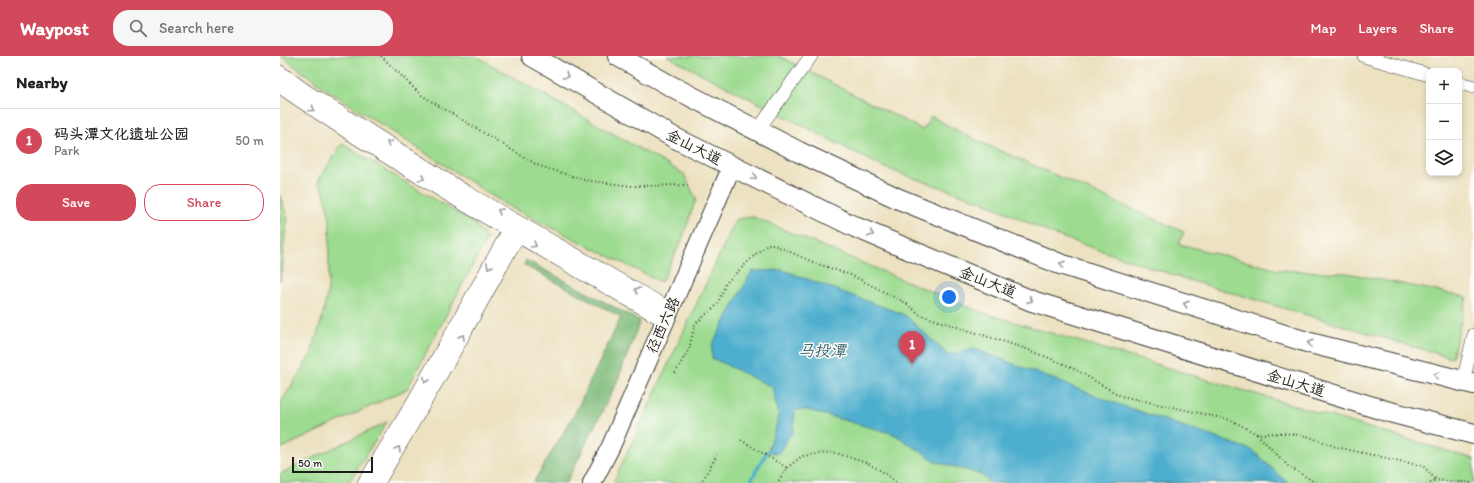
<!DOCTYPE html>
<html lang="en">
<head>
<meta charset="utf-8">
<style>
  :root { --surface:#fff; --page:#f6f6f6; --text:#222; --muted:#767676; --line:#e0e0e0; --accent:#d1495b }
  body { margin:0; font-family:Itim,"LXGW WenKai TC",sans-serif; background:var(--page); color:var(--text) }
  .controls { position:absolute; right:12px; top:12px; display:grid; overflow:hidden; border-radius:8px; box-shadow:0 2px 6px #0003 }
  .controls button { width:36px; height:36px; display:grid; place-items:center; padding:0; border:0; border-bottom:1px solid var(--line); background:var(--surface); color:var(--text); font:20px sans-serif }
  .scale { position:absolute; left:12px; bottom:10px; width:81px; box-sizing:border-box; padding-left:4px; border:2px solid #1c1c1c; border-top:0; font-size:11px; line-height:14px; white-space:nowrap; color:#1c1c1c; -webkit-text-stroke:3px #fdfcf7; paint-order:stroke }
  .you { position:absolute; left:669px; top:241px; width:14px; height:14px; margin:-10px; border:3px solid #fff; border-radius:50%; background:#1a73e8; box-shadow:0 0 0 6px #1a73e833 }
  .badge { display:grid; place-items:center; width:26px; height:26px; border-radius:50%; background:var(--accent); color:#fff; font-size:13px; font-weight:700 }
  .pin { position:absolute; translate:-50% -33px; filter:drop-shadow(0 1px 2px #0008) }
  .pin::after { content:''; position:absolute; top:21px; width:14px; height:12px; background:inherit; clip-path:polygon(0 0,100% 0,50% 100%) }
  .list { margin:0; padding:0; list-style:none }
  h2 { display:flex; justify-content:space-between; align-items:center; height:52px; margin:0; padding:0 16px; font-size:17px }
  h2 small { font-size:13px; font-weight:400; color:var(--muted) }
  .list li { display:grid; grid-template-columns:26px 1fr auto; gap:12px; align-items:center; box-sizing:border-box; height:64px; padding:0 16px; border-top:1px solid var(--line) }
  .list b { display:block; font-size:15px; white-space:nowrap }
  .list p { margin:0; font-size:13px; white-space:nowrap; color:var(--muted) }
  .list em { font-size:13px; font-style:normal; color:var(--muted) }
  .actions { display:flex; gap:8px; padding:12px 16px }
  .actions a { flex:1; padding:9px 0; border:1px solid var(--accent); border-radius:16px; text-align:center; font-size:14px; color:var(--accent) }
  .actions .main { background:var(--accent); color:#fff }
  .icon { flex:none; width:22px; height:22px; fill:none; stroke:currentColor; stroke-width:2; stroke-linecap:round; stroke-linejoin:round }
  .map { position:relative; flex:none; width:1194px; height:427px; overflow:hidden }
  header { display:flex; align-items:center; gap:24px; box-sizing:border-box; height:56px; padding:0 20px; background:var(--accent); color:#fff }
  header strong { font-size:19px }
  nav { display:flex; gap:22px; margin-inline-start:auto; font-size:14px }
  .search { width:280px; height:36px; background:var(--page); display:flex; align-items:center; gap:10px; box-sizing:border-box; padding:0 14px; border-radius:16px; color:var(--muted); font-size:15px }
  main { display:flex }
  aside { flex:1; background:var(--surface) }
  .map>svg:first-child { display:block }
  .green { fill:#9ddb90; stroke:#5c7c56 }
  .forest { fill:#7ebb7a; stroke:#4d6c4b }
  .water { fill:#4eaecd; stroke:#356574 }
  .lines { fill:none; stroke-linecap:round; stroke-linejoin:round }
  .stream { stroke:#4eaecd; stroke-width:3.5 }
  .street-casing { stroke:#3b3a35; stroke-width:14 }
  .secondary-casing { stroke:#3b3a35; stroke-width:20 }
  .primary-casing { stroke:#3b3a35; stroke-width:22 }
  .path { stroke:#3b3a35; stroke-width:2; stroke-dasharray:1 3; stroke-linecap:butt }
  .street { stroke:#fff; stroke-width:13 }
  .secondary { stroke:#fff; stroke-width:18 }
  .primary { stroke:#fff; stroke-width:20 }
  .oneway { stroke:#999 }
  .labels { text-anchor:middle; stroke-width:3; stroke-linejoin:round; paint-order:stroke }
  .street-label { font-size:15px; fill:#1c1c1c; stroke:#fdfcf7 }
  .water-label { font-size:16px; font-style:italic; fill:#325e6c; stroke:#fdfcf7 }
</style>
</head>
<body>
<header>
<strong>Waypost</strong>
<div class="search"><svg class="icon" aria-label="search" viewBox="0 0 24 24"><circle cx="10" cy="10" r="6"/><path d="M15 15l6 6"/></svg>Search here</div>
<nav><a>Map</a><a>Layers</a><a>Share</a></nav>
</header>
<main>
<aside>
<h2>Nearby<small></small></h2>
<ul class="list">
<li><span class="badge">1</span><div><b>码头潭文化遗址公园</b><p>Park</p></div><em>50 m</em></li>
</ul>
<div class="actions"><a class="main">Save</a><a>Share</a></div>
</aside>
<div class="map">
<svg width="1194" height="427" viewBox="0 0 1194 427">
  <rect width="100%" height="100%" fill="#fdfcf7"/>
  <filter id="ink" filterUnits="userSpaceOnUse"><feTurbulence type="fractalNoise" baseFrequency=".025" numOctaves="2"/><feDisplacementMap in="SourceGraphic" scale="8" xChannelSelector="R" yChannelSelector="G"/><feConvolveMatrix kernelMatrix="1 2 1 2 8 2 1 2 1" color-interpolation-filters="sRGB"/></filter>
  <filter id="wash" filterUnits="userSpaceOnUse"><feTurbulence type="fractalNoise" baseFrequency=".012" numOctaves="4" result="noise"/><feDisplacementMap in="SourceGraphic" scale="16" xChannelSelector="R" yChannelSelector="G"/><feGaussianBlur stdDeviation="0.9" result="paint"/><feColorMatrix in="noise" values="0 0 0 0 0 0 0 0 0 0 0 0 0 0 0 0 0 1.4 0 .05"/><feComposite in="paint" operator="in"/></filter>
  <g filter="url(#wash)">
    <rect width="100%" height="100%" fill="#ece1c0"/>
    <path class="green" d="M 1,0 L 196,0 L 404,118 L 416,143 L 402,184 L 381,226 L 228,150 L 46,33 Z
      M 387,0 L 499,0 L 643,74 L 651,60 L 689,81 L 904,176 L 899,188 L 999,214 L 1067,217 L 1187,241 L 1172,302 L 905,223 L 772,178 L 706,147 L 605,112 Z
      M 62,88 L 194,167 L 207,182 L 127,333 L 0,393 L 0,348 L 30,300 L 41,266 L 48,235 L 50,162 L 43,133 L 38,125 Z
      M 0,139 L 7,160 L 0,225 Z
      M 473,161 L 700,256 L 1194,403 L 1194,427 L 333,427 L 456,163 Z
      M 107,366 L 68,427 L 0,427 L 0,418 Z"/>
    <path class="forest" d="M 246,204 L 360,265 L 337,326 L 286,427 L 253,427 L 295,357 L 341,261 L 244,209 Z"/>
    <path class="water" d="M 503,214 L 625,259 L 668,299 L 695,293 L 832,346 L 972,394 L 1008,427 L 710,427 L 700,418 L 657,406 L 614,378 L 527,354 L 515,354 L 513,375 L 498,398 L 488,395 L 499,360 L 492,331 L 432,302 L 432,289 L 472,215 Z"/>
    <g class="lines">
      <path class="stream" d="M 470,427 L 478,411 L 488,395"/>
    </g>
  </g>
  <g filter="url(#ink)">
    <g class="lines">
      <g class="street-casing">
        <path id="street" d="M 1084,0 L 1149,19
          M 0,16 L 26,35 L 186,136 L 390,253
          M 1179,27 L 1194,31
          M 0,31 C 123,116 255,190 385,265
          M 477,75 L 531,0
          M 1183,326 L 1194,279
          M 84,427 L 132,348 L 233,167
          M 98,427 L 174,296 L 242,173"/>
      </g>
      <g class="secondary-casing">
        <path id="secondary" d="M 312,427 L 331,390 L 452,110"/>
      </g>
      <g class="primary-casing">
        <path id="primary" d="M 252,0 L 393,81 L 575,171 L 752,245 L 1106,355 L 1194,378
          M 338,0 L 389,29 L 519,96 L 619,143 L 780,208 L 1030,287 L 1194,328"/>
      </g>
      <path class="path" d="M 101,0 L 141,39 L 257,109 L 304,124 L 351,130 L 409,129
        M 395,317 L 409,293 L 415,268 L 437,249 L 446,227 L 477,197 L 490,187 L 535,207 L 571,219 L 626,247 L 640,259 L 747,293 L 791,311 L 841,340 L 951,364 L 977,378 L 1002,377 L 1027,380 L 1056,391 L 1143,410 L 1156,424 L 1192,427
        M 977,378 L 1008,410 L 1036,427
        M 461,384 L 507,412 L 497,427
        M 507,412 L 522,400 L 553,396 L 587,407 L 605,417 L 617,427
        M 421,427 L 437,399
        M 1150,427 L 1156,424"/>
      <use href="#street" class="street"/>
      <use href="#secondary" class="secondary"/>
      <use href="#primary" class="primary"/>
    </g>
    <defs><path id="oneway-chevron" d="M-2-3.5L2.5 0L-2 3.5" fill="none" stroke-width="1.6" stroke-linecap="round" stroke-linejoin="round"/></defs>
    <g class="oneway">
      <use href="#oneway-chevron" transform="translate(286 20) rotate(30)"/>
      <use href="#oneway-chevron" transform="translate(32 53) rotate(35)"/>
      <use href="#oneway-chevron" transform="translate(109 87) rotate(-148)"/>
      <use href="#oneway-chevron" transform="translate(474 121) rotate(26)"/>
      <use href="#oneway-chevron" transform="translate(142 122) rotate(31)"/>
      <use href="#oneway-chevron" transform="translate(220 155) rotate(-150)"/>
      <use href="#oneway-chevron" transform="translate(591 178) rotate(22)"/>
      <use href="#oneway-chevron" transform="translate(254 189) rotate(31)"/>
      <use href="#oneway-chevron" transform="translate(782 208) rotate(-161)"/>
      <use href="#oneway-chevron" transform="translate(209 210) rotate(119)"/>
      <use href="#oneway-chevron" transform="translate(357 234) rotate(-150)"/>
      <use href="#oneway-chevron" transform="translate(750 244) rotate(21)"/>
      <use href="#oneway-chevron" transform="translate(906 248) rotate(-162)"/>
      <use href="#oneway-chevron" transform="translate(182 281) rotate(-61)"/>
      <use href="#oneway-chevron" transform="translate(1030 287) rotate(-164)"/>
      <use href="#oneway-chevron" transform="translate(1156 319) rotate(-166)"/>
      <use href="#oneway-chevron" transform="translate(146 324) rotate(119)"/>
      <use href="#oneway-chevron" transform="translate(118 393) rotate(-60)"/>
    </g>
  </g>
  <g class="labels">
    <g class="street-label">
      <text transform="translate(414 91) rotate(27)" y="5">金山大道</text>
      <text transform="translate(708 226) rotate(22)" y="5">金山大道</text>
      <text transform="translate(383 269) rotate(-66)" y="5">径西六路</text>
      <text transform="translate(1016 327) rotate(17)" y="5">金山大道</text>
    </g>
    <g class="water-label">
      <text x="542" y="300">马投潭</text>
    </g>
  </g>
</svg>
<div class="controls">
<button>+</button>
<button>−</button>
<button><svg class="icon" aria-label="layers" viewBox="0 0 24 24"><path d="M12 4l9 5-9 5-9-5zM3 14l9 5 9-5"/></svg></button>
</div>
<div class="scale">50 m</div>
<div class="you"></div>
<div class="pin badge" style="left:632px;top:308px">1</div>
</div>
</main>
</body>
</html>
